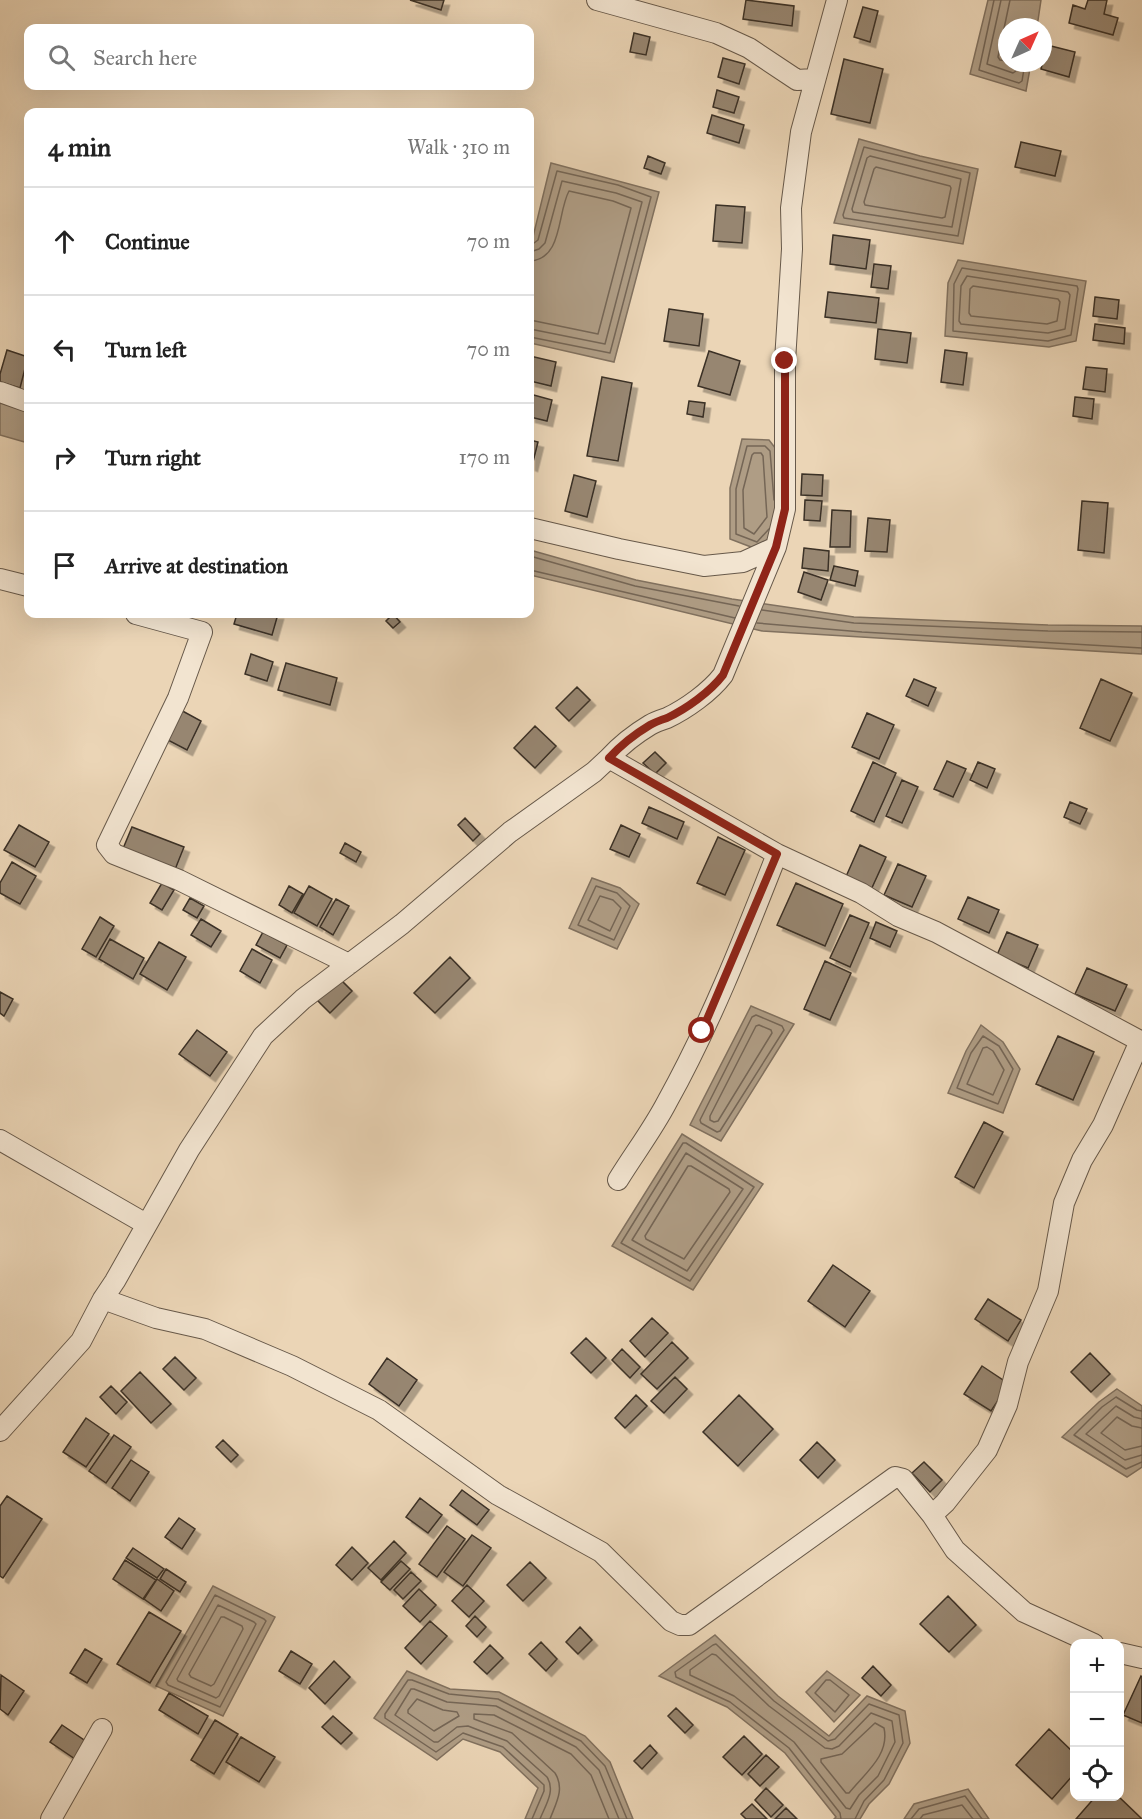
<!DOCTYPE html>
<html lang="en">
<head>
<meta charset="utf-8">
<style>
  :root { --surface:#fff; --page:#f6f6f6; --text:#222; --muted:#767676; --line:#e0e0e0 }
  body { margin:0; font-family:"IM FELL Great Primer",serif; background:var(--page); color:var(--text) }
  .controls { position:absolute; right:18px; bottom:18px; display:grid; overflow:hidden; border-radius:12px; box-shadow:0 6px 24px #0002 }
  .controls button { width:54px; height:54px; display:grid; place-items:center; padding:0; border:0; border-bottom:2px solid var(--line); background:var(--surface); color:var(--text); font:30px sans-serif }
  .compass { position:absolute; left:998px; top:18px; width:54px; height:54px; border-radius:50%; background:var(--surface); box-shadow:0 6px 24px #0002; rotate:45deg }
  .stop { position:absolute; width:18px; height:18px; margin:-14px; border:4px solid #8f2418; border-radius:50%; background:#fff }
  .stop.end { background:#8f2418; border-color:#fff; box-shadow:0 2px 6px #0008 }
  .list { margin:0; padding:0; list-style:none }
  h2 { display:flex; justify-content:space-between; align-items:center; height:78px; margin:0; padding:0 24px; font-size:26px }
  h2 small { font-size:20px; font-weight:400; color:var(--muted) }
  .list li { display:grid; grid-template-columns:39px 1fr auto; gap:18px; align-items:center; box-sizing:border-box; height:108px; padding:0 24px; border-top:2px solid var(--line) }
  .list b { display:block; font-size:22px; white-space:nowrap }
  .list em { font-size:20px; font-style:normal; color:var(--muted) }
  .icon { flex:none; width:33px; height:33px; fill:none; stroke:currentColor; stroke-width:2; stroke-linecap:round; stroke-linejoin:round }
  .map { position:relative; flex:none; width:1142px; height:1819px; overflow:hidden }
  .search { position:absolute; background:var(--surface); box-shadow:0 6px 24px #0002; left:24px; top:24px; width:510px; height:66px; display:flex; align-items:center; gap:15px; box-sizing:border-box; padding:0 21px; border-radius:12px; color:var(--muted); font-size:22px }
  .panel { position:absolute; background:var(--surface); box-shadow:0 6px 24px #0002; left:24px; top:108px; width:510px; height:510px; border-radius:12px }
  .map>svg:first-child { display:block }
  .water { fill:#af9d85; stroke:#81715f; stroke-width:1.5 }
  .lines { fill:none; stroke-linecap:round; stroke-linejoin:round }
  .shore { stroke:#756656; stroke-width:1.5 }
  .building { fill:#978671; stroke:#3b3026; stroke-width:1.5; filter:url(#shadow) }
  .minor-casing { stroke:#67594a; stroke-width:22 }
  .minor { stroke:#f2e4d0; stroke-width:20 }
  .route { stroke:#8f2418; stroke-width:8 }
</style>
</head>
<body>
<div class="map">
<svg width="1142" height="1819" viewBox="0 0 1142 1819">
  <defs>
    <filter id="shadow"><feDropShadow dx="5.5" dy="5.5" stdDeviation="0" flood-color="#0004"/></filter>
  </defs>
  <rect width="100%" height="100%" fill="#ebd5b6"/>
  <filter id="stains"><feTurbulence type="fractalNoise" baseFrequency=".00333" numOctaves="4"/><feColorMatrix values="0 0 0 0 .2 0 0 0 0 .09 0 0 0 0 .02 0 0 0 .5 -.17"/></filter>
  <radialGradient id="worn" r=".72"><stop offset=".6" stop-color="#630" stop-opacity="0"/><stop offset="1" stop-color="#630" stop-opacity=".3"/></radialGradient>
  <path class="water" d="M 988,0 L 1041,0 L 1037,27 L 1007,27 L 1007,63 L 1031,63 L 1026,91 L 970,74 Z
    M 859,139 L 920,156 L 978,169 L 963,244 L 834,223 Z
    M 551,163 L 659,192 L 614,362 L 530,343 L 530,249 Z
    M 958,260 L 1086,281 L 1076,341 L 1049,347 L 945,336 L 948,283 Z
    M 0,402 L 28,410 L 28,443 L 0,435 Z
    M 742,439 L 769,440 L 776,449 L 781,522 L 759,550 L 730,539 L 730,488 Z
    M 530,550 L 636,580 L 732,599 L 854,617 L 1048,625 L 1142,626 L 1142,654 L 762,631 L 530,575 Z
    M 592,878 L 620,888 L 639,904 L 617,949 L 569,928 Z
    M 751,1006 L 794,1024 L 721,1141 L 690,1125 Z
    M 981,1025 L 1003,1042 L 1020,1069 L 1003,1113 L 948,1093 L 966,1051 Z
    M 682,1134 L 763,1184 L 693,1290 L 612,1246 Z
    M 1117,1389 L 1142,1406 L 1142,1467 L 1127,1477 L 1062,1437 L 1099,1402 Z
    M 213,1586 L 275,1617 L 223,1716 L 156,1686 Z
    M 715,1635 L 778,1696 L 829,1736 L 867,1696 L 905,1711 L 910,1743 L 889,1784 L 869,1804 L 860,1819 L 834,1819 L 836,1817 L 785,1753 L 727,1707 L 659,1676 Z
    M 407,1671 L 450,1689 L 499,1692 L 585,1736 L 610,1762 L 633,1819 L 525,1819 L 538,1788 L 500,1752 L 463,1739 L 437,1760 L 374,1718 Z
    M 827,1671 L 860,1695 L 834,1722 L 806,1692 Z
    M 968,1789 L 989,1819 L 904,1819 L 914,1804 Z"/>
  <g class="lines">
    <path class="shore" d="M 994,0 L 979,70 L 1019,83 L 1022,81 L 1025,63
      M 1001,0 L 987,64 L 1013,73 L 1016,71 L 1017,63
      M 1007,61 L 1000,60 L 998,57 L 1010,0
      M 864,147 L 970,173 L 958,236 L 844,218 L 843,215 Z
      M 870,156 L 961,179 L 952,227 L 853,212 L 852,209 L 867,158 Z
      M 876,167 L 950,186 L 951,188 L 945,217 L 942,218 L 865,205 L 864,202 L 874,169 Z
      M 530,244 L 534,243 L 538,240 L 557,171 L 618,185 L 651,197 L 610,353 L 530,337
      M 530,252 L 539,249 L 545,243 L 562,181 L 616,193 L 642,202 L 605,344 L 530,329
      M 530,261 C 563,259 557,213 569,191 L 613,201 L 631,208 L 598,334 L 530,320
      M 962,268 L 1077,286 L 1078,289 L 1071,335 L 1048,341 L 953,331 L 954,284 Z
      M 967,276 L 1068,292 L 1070,295 L 1065,329 L 1048,333 L 961,324 L 959,321 L 961,286 Z
      M 973,286 L 1058,299 L 1060,302 L 1057,321 L 1047,324 L 971,316 L 969,313 L 970,289 Z
      M 754,453 L 761,453 L 763,456 L 767,517 L 754,534 L 744,528 L 743,490 L 752,455 Z
      M 769,529 L 757,542 L 736,534 L 736,489 L 747,446 L 765,446 L 770,451 L 774,500
      M 530,556 L 635,586 L 739,606
      M 530,570 L 735,618
      M 762,610 L 854,623 L 1048,631 L 1142,632
      M 757,623 L 862,632 L 1142,648
      M 596,886 L 617,893 L 630,906 L 614,940 L 578,925 Z
      M 600,896 L 613,900 L 621,908 L 610,931 L 588,920 Z
      M 756,1015 L 782,1026 L 784,1030 L 720,1131 L 717,1132 L 701,1123 L 700,1120 L 752,1017 Z
      M 759,1025 L 771,1030 L 772,1033 L 718,1121 L 714,1122 L 710,1120 L 710,1116 L 756,1026 Z
      M 983,1036 L 999,1046 L 1013,1069 L 998,1104 L 957,1088 L 971,1053 Z
      M 987,1047 L 993,1051 L 1004,1070 L 993,1095 L 967,1084 L 983,1048 Z
      M 683,1143 L 686,1143 L 754,1187 L 690,1281 L 621,1243 Z
      M 686,1153 L 743,1189 L 687,1271 L 632,1240 Z
      M 688,1166 L 691,1166 L 729,1189 L 730,1192 L 684,1259 L 646,1239 L 645,1236 Z
      M 1142,1411 L 1137,1410 L 1116,1397 L 1102,1407 L 1074,1435 L 1126,1469 L 1142,1462
      M 1142,1419 L 1134,1417 L 1116,1406 L 1086,1434 L 1125,1460 L 1142,1455
      M 1142,1428 L 1132,1426 L 1117,1417 L 1101,1433 L 1125,1450 L 1142,1446
      M 215,1595 L 264,1619 L 266,1621 L 220,1707 L 168,1685 L 166,1682 Z
      M 218,1605 L 254,1622 L 256,1624 L 219,1696 L 216,1698 L 178,1681 L 177,1679 Z
      M 221,1617 L 224,1617 L 242,1626 L 243,1629 L 214,1684 L 211,1686 L 191,1677 L 189,1674 Z
      M 712,1654 L 716,1655 L 769,1706 L 825,1748 L 832,1749 L 839,1746 L 871,1713 L 892,1721 L 895,1742 L 878,1776 L 859,1795 L 850,1809 L 846,1808 L 794,1742 L 734,1696 L 690,1675 L 690,1670 Z
      M 826,1680 L 830,1680 L 849,1695 L 835,1712 L 815,1693 Z
      M 417,1699 L 443,1710 L 457,1712 L 459,1716 L 434,1731 L 408,1713 L 408,1710 Z
      M 875,1723 L 884,1728 C 890,1755 865,1773 849,1793 L 846,1793 L 821,1762 L 821,1759 L 842,1754 Z
      M 532,1819 L 544,1791 L 544,1785 L 503,1747 L 463,1733 L 436,1752 L 385,1718 L 385,1714 L 408,1680 L 412,1680 L 449,1694 L 498,1699 L 581,1741 L 605,1766 L 627,1819
      M 540,1819 C 545,1806 556,1791 547,1777 L 507,1741 L 468,1726 L 457,1727 L 438,1742 L 434,1742 L 395,1715 L 411,1689 L 414,1689 L 447,1702 L 496,1706 L 576,1747 L 599,1770 L 619,1819
      M 550,1819 C 556,1803 565,1789 555,1773 L 512,1733 L 474,1719 L 474,1714 L 494,1715 L 571,1754 L 591,1775 L 609,1819
      M 841,1819 L 840,1813 L 789,1748 L 730,1702 L 676,1677 L 675,1672 L 713,1645 L 716,1644 L 774,1701 L 828,1741 L 835,1739 L 869,1704 L 899,1715 L 903,1743 L 884,1780 L 864,1801 L 855,1819
      M 911,1819 L 919,1809 L 965,1796 L 982,1819
      M 920,1819 L 923,1815 L 962,1805 L 973,1819"/>
  </g>
  <path class="building" d="M 410,0 L 444,0 L 441,10 Z
    M 746,0 L 794,6 L 792,26 L 743,19 Z
    M 1088,0 L 1107,0 L 1104,14 L 1118,18 L 1113,35 L 1069,23 L 1073,5 L 1085,9 Z
    M 863,7 L 878,11 L 870,42 L 854,37 Z
    M 634,33 L 650,37 L 646,55 L 630,52 Z
    M 1047,45 L 1075,52 L 1069,77 L 1041,69 Z
    M 723,58 L 745,64 L 739,84 L 718,77 Z
    M 844,59 L 883,69 L 870,123 L 831,114 Z
    M 717,90 L 739,97 L 734,113 L 713,107 Z
    M 712,115 L 744,125 L 739,143 L 707,133 Z
    M 1021,142 L 1061,151 L 1055,176 L 1015,167 Z
    M 648,156 L 665,163 L 661,174 L 644,168 Z
    M 716,205 L 745,207 L 742,243 L 713,241 Z
    M 833,235 L 870,240 L 866,269 L 830,264 Z
    M 874,264 L 891,266 L 888,289 L 871,287 Z
    M 828,292 L 879,298 L 876,323 L 825,317 Z
    M 1095,297 L 1119,300 L 1117,319 L 1093,316 Z
    M 669,309 L 703,314 L 699,346 L 664,341 Z
    M 1095,324 L 1125,328 L 1124,344 L 1093,340 Z
    M 878,329 L 911,333 L 907,363 L 875,359 Z
    M 7,350 L 28,357 L 20,388 L 0,382 L 0,374 Z
    M 945,350 L 967,353 L 963,385 L 941,382 Z
    M 709,351 L 740,361 L 730,395 L 698,386 Z
    M 530,356 L 556,362 L 551,386 L 530,381 Z
    M 1086,367 L 1107,369 L 1105,392 L 1083,389 Z
    M 602,377 L 632,383 L 618,461 L 587,456 Z
    M 530,394 L 552,400 L 547,421 L 530,417 Z
    M 1075,397 L 1094,399 L 1092,419 L 1073,416 Z
    M 689,401 L 705,403 L 703,417 L 687,414 Z
    M 530,440 L 538,442 L 532,466 L 530,465 Z
    M 802,474 L 823,475 L 822,496 L 801,495 Z
    M 574,475 L 596,481 L 587,517 L 565,511 Z
    M 805,500 L 822,501 L 820,521 L 804,520 Z
    M 1082,501 L 1108,503 L 1104,553 L 1078,550 Z
    M 832,510 L 851,511 L 850,547 L 830,547 Z
    M 868,518 L 890,520 L 887,552 L 865,551 Z
    M 804,548 L 829,551 L 828,571 L 802,568 Z
    M 834,566 L 858,571 L 855,586 L 830,580 Z
    M 804,572 L 828,580 L 821,600 L 798,592 Z
    M 237,614 L 278,614 L 272,635 L 234,624 Z
    M 393,614 L 400,622 L 393,628 L 386,621 Z
    M 251,654 L 273,662 L 267,681 L 245,674 Z
    M 286,663 L 337,678 L 330,705 L 278,690 Z
    M 914,679 L 936,688 L 928,706 L 906,696 Z
    M 1101,679 L 1132,693 L 1110,741 L 1080,728 Z
    M 577,687 L 590,700 L 569,721 L 556,708 Z
    M 177,708 L 201,721 L 187,750 L 162,737 Z
    M 867,713 L 894,725 L 879,759 L 852,747 Z
    M 535,726 L 556,746 L 535,768 L 514,748 Z
    M 655,752 L 666,763 L 655,774 L 643,763 Z
    M 947,761 L 966,769 L 953,797 L 934,789 Z
    M 873,762 L 896,773 L 874,822 L 851,811 Z
    M 978,762 L 995,769 L 987,788 L 970,780 Z
    M 902,780 L 918,787 L 902,823 L 886,816 Z
    M 1070,802 L 1087,809 L 1080,824 L 1064,817 Z
    M 649,807 L 684,822 L 677,839 L 642,823 Z
    M 465,818 L 480,834 L 473,841 L 458,825 Z
    M 19,825 L 49,842 L 35,867 L 4,850 Z
    M 621,825 L 640,834 L 629,857 L 610,849 Z
    M 132,827 L 184,847 L 174,872 L 122,851 Z
    M 718,837 L 745,850 L 725,895 L 697,883 Z
    M 345,843 L 361,852 L 356,862 L 340,853 Z
    M 860,845 L 886,857 L 870,892 L 844,881 Z
    M 12,862 L 36,876 L 20,904 L 0,893 L 0,883 Z
    M 898,864 L 926,876 L 912,907 L 884,895 Z
    M 162,883 L 174,890 L 162,910 L 150,903 Z
    M 796,883 L 843,904 L 825,946 L 777,925 Z
    M 289,886 L 303,894 L 292,913 L 279,905 Z
    M 309,886 L 332,899 L 317,926 L 294,913 Z
    M 968,897 L 999,910 L 989,933 L 958,919 Z
    M 190,898 L 204,906 L 197,918 L 183,910 Z
    M 336,899 L 349,906 L 333,935 L 320,927 Z
    M 850,915 L 869,923 L 850,967 L 830,958 Z
    M 100,917 L 114,926 L 96,957 L 82,949 Z
    M 201,919 L 221,931 L 211,947 L 191,935 Z
    M 876,922 L 897,931 L 890,947 L 870,938 Z
    M 263,932 L 287,945 L 280,958 L 256,945 Z
    M 1007,932 L 1038,945 L 1028,968 L 997,955 Z
    M 110,939 L 144,958 L 133,979 L 99,959 Z
    M 159,942 L 186,957 L 167,990 L 140,974 Z
    M 252,949 L 272,960 L 260,983 L 240,971 Z
    M 450,957 L 470,978 L 435,1013 L 414,993 Z
    M 825,961 L 851,973 L 830,1020 L 804,1009 Z
    M 1087,968 L 1127,985 L 1115,1011 L 1075,994 Z
    M 337,976 L 352,991 L 330,1013 L 315,998 Z
    M 0,992 L 13,999 L 4,1016 L 0,1013 Z
    M 197,1030 L 227,1052 L 210,1076 L 179,1054 Z
    M 1058,1036 L 1094,1052 L 1073,1100 L 1036,1084 Z
    M 984,1122 L 1003,1132 L 974,1188 L 955,1177 Z
    M 833,1265 L 870,1291 L 845,1327 L 808,1301 Z
    M 988,1299 L 1021,1320 L 1008,1341 L 975,1319 Z
    M 652,1318 L 668,1333 L 645,1357 L 630,1341 Z
    M 586,1338 L 606,1358 L 591,1373 L 571,1353 Z
    M 672,1342 L 688,1358 L 657,1389 L 641,1374 Z
    M 622,1349 L 640,1367 L 630,1378 L 612,1360 Z
    M 1090,1353 L 1110,1374 L 1091,1392 L 1071,1372 Z
    M 175,1357 L 196,1378 L 184,1390 L 163,1369 Z
    M 387,1358 L 417,1380 L 399,1406 L 369,1384 Z
    M 982,1366 L 1009,1384 L 991,1411 L 964,1394 Z
    M 140,1372 L 171,1404 L 151,1423 L 121,1391 Z
    M 675,1377 L 687,1389 L 664,1413 L 651,1401 Z
    M 111,1386 L 127,1402 L 116,1414 L 100,1397 Z
    M 636,1395 L 647,1406 L 625,1428 L 615,1418 Z
    M 739,1395 L 773,1429 L 738,1466 L 703,1432 Z
    M 86,1418 L 109,1434 L 86,1467 L 63,1452 Z
    M 114,1435 L 131,1447 L 106,1483 L 89,1471 Z
    M 223,1440 L 238,1455 L 231,1462 L 216,1447 Z
    M 817,1442 L 835,1460 L 818,1478 L 800,1460 Z
    M 131,1460 L 149,1472 L 130,1501 L 112,1488 Z
    M 924,1462 L 942,1480 L 930,1492 L 912,1473 Z
    M 462,1490 L 489,1510 L 477,1525 L 450,1505 Z
    M 7,1496 L 42,1519 L 3,1578 L 0,1576 L 0,1506 Z
    M 420,1498 L 442,1515 L 428,1533 L 406,1517 Z
    M 179,1518 L 195,1529 L 182,1549 L 165,1537 Z
    M 447,1526 L 465,1539 L 437,1577 L 419,1564 Z
    M 472,1535 L 491,1548 L 463,1586 L 444,1572 Z
    M 394,1541 L 406,1553 L 381,1580 L 368,1568 Z
    M 352,1547 L 368,1563 L 352,1580 L 336,1565 Z
    M 133,1548 L 164,1569 L 157,1578 L 126,1558 Z
    M 125,1560 L 156,1580 L 143,1599 L 113,1579 Z
    M 401,1561 L 410,1569 L 390,1590 L 381,1582 Z
    M 530,1562 L 546,1578 L 523,1601 L 507,1585 Z
    M 166,1569 L 186,1582 L 180,1592 L 160,1579 Z
    M 411,1572 L 421,1581 L 403,1599 L 394,1590 Z
    M 157,1579 L 174,1591 L 161,1611 L 144,1599 Z
    M 467,1585 L 484,1601 L 469,1617 L 452,1601 Z
    M 419,1589 L 436,1605 L 420,1622 L 403,1606 Z
    M 948,1596 L 976,1625 L 949,1652 L 920,1624 Z
    M 149,1612 L 181,1631 L 150,1683 L 117,1664 Z
    M 475,1616 L 486,1627 L 477,1637 L 466,1626 Z
    M 430,1621 L 447,1636 L 421,1664 L 405,1648 Z
    M 580,1627 L 592,1640 L 578,1654 L 566,1642 Z
    M 541,1642 L 557,1659 L 546,1671 L 529,1654 Z
    M 490,1645 L 503,1658 L 487,1674 L 474,1662 Z
    M 85,1649 L 102,1659 L 87,1683 L 70,1673 Z
    M 291,1651 L 312,1664 L 300,1684 L 279,1671 Z
    M 334,1661 L 350,1677 L 325,1704 L 309,1688 Z
    M 873,1666 L 891,1685 L 881,1696 L 862,1678 Z
    M 1,1675 L 24,1691 L 8,1715 L 0,1709 Z
    M 1141,1676 L 1142,1677 L 1142,1723 L 1123,1715 Z
    M 169,1693 L 208,1716 L 198,1734 L 159,1710 Z
    M 676,1708 L 693,1725 L 685,1733 L 668,1716 Z
    M 333,1716 L 352,1733 L 341,1744 L 322,1727 Z
    M 215,1720 L 238,1734 L 214,1774 L 191,1760 Z
    M 62,1725 L 90,1744 L 78,1761 L 50,1742 Z
    M 1049,1729 L 1074,1753 L 1074,1774 L 1052,1799 L 1016,1765 Z
    M 744,1736 L 762,1754 L 742,1775 L 723,1757 Z
    M 241,1737 L 275,1757 L 259,1782 L 226,1762 Z
    M 650,1745 L 657,1753 L 642,1769 L 634,1761 Z
    M 766,1755 L 779,1767 L 760,1786 L 748,1774 Z
    M 766,1788 L 783,1805 L 771,1817 L 755,1800 Z
    M 1096,1796 L 1118,1796 L 1142,1819 L 1076,1819 Z
    M 752,1804 L 767,1819 L 746,1819 L 741,1814 Z
    M 786,1808 L 797,1819 L 775,1819 Z"/>
  <g class="lines">
    <g class="minor-casing">
      <path id="minor" d="M 597,0 L 716,33 L 749,48 L 797,80 L 814,79
        M 0,392 L 28,402
        M 530,528 L 619,549 L 704,566 L 743,562 L 776,547
        M 0,579 L 28,586
        M 136,614 L 202,632 L 178,698 L 107,845 L 114,854 L 179,880 L 349,964
        M 609,758 C 621,745 635,734 650,725 C 655,722 661,720 667,718 C 686,709 710,692 723,675 L 776,547 L 785,509 L 785,361 L 792,249 L 791,208 L 801,132 L 837,0
        M 0,1140 L 146,1224
        M 618,1180 C 634,1154 653,1129 667,1102 C 711,1023 744,938 777,854
        M 103,1299 L 156,1318 L 205,1329 L 292,1366 L 379,1410 L 498,1495 L 601,1552 L 671,1621 L 680,1625 L 689,1625 L 895,1477 L 903,1479 L 932,1515 L 955,1550 L 1024,1612 L 1094,1644
        M 0,1431 L 81,1341 L 103,1299 L 115,1281 L 189,1150 L 263,1036 L 303,999 L 402,924 L 510,832 L 594,772 L 609,758 L 777,854 L 861,893 L 898,916 L 936,932 L 1142,1042
        M 932,1515 L 945,1503 L 987,1450 L 1007,1405 L 1018,1362 L 1048,1291 L 1064,1203 L 1082,1160 L 1103,1125 L 1140,1041
        M 1120,1653 L 1142,1658
        M 51,1819 L 102,1729"/>
    </g>
    <use href="#minor" class="minor"/>
  </g>
  <g class="lines">
    <path class="route" d="M 702,1031 L 777,854 L 609,758 C 621,745 635,734 650,725 C 655,722 661,720 667,718 C 686,709 710,692 723,675 L 776,547 L 785,509 L 785,361"/>
  </g>
  <rect width="100%" height="100%" filter="url(#stains)"/>
  <rect width="100%" height="100%" fill="url(#worn)"/>
</svg>
<div class="controls">
<button>+</button>
<button>−</button>
<button><svg class="icon" aria-label="locate" viewBox="0 0 24 24"><circle cx="12" cy="12" r="6"/><path d="M12 2v4M12 18v4M2 12h4M18 12h4"/></svg></button>
</div>
<svg class="compass" viewBox="-18 -18 36 36"><path d="M0-13l5 13h-10z" fill="#e53935"/><path d="M0 13l5-13h-10z" fill="#767676"/></svg>
<div class="stop" style="left:702px;top:1031px"></div>
<div class="stop end" style="left:785px;top:361px"></div>
<div class="search"><svg class="icon" aria-label="search" viewBox="0 0 24 24"><circle cx="10" cy="10" r="6"/><path d="M15 15l6 6"/></svg>Search here</div>
<section class="panel">
<h2>4 min<small>Walk · 310 m</small></h2>
<ul class="list">
<li><svg class="icon" aria-label="ahead" viewBox="0 0 24 24"><path d="M12 20V5M6 11l6-6 6 6"/></svg><div><b>Continue</b></div><em>70 m</em></li>
<li><svg class="icon" aria-label="left" viewBox="0 0 24 24"><path d="M17 20v-9H6M10 6l-5 5 5 5"/></svg><div><b>Turn left</b></div><em>70 m</em></li>
<li><svg class="icon" aria-label="right" viewBox="0 0 24 24"><path d="M7 20v-9h11M14 6l5 5-5 5"/></svg><div><b>Turn right</b></div><em>170 m</em></li>
<li><svg class="icon" aria-label="arrive" viewBox="0 0 24 24"><path d="M6 21V4h12l-3 4 3 4H6"/></svg><div><b>Arrive at destination</b></div></li>
</ul>
</section>
</div>
</body>
</html>
